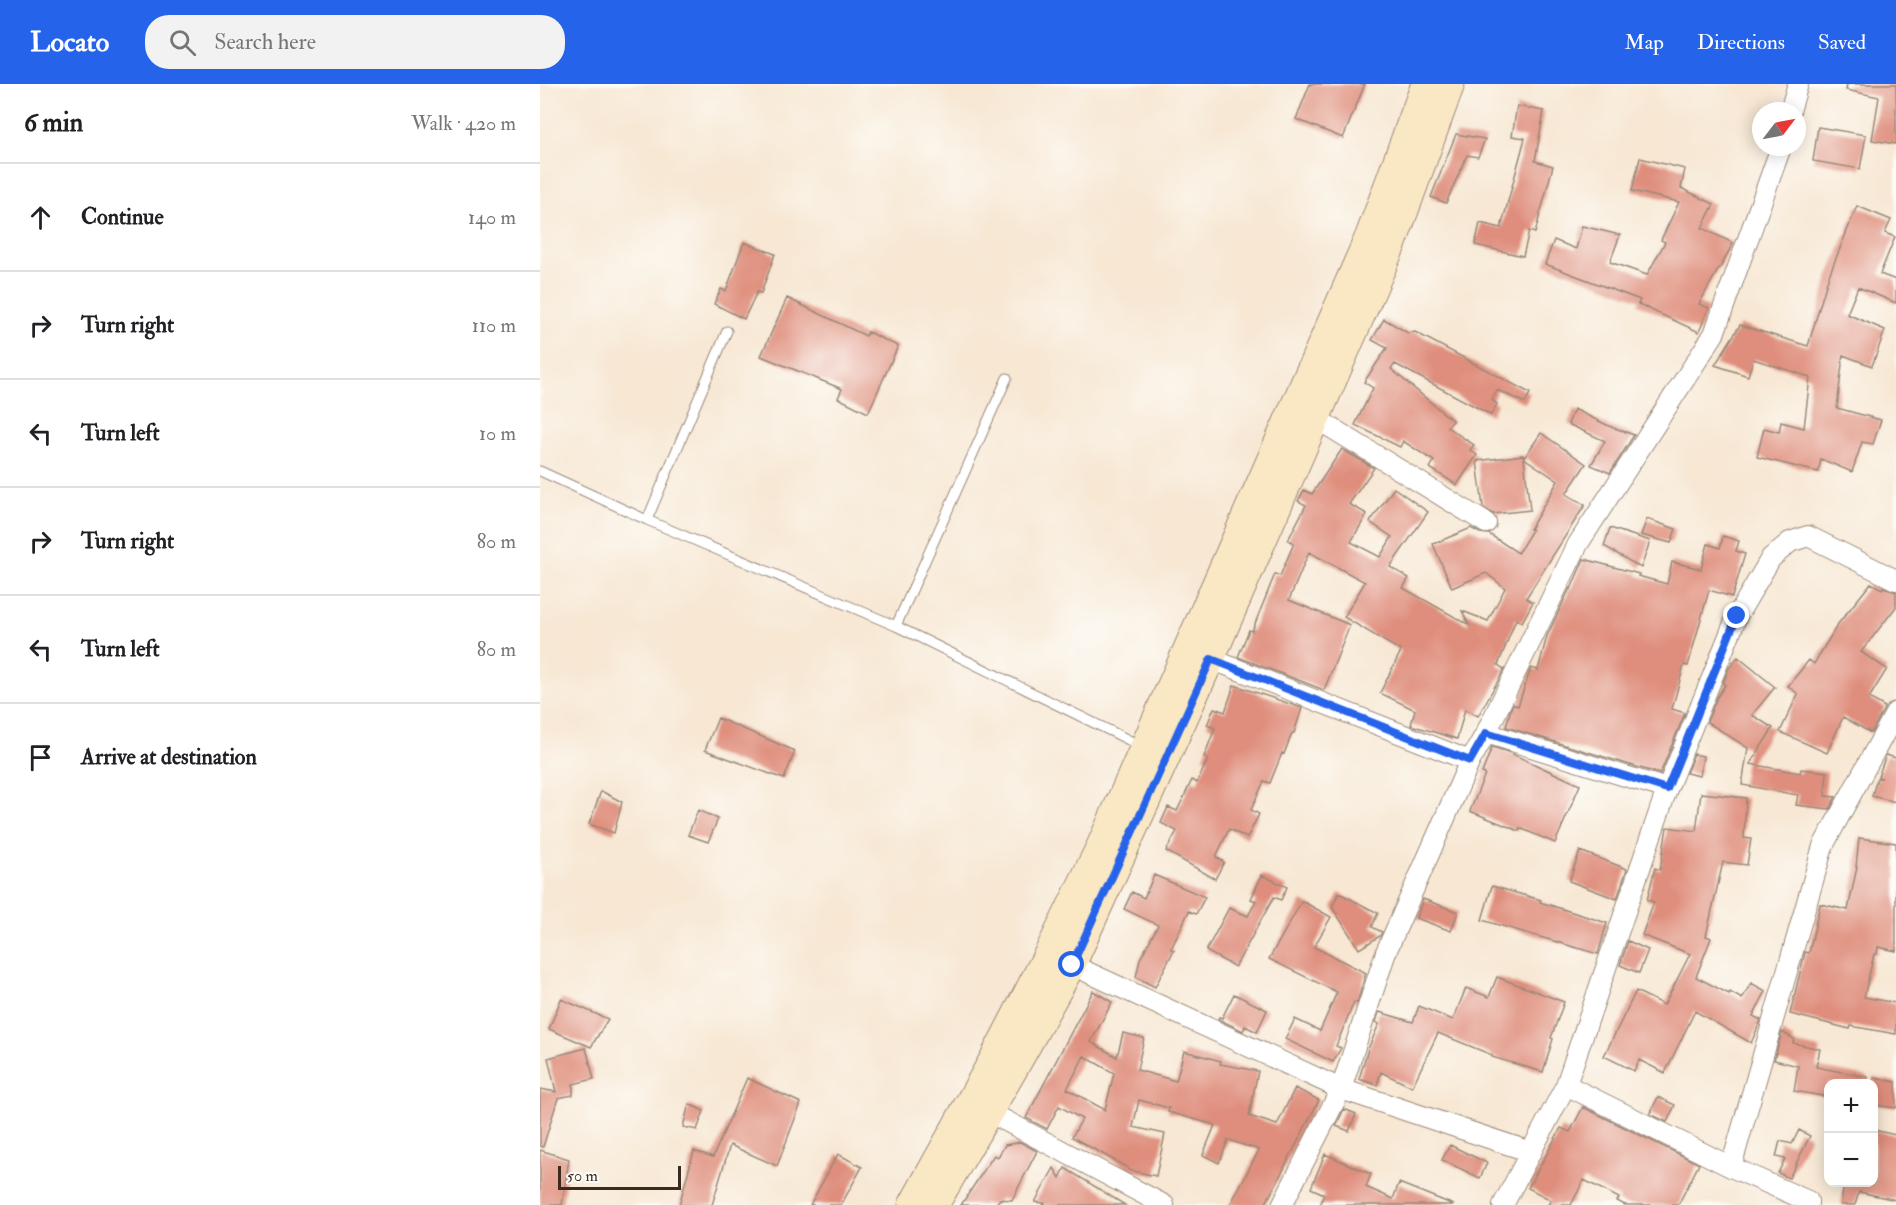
<!DOCTYPE html>
<html lang="en">
<head>
<meta charset="utf-8">
<style>
  :root { --surface:#fff; --page:#f2f2f2; --text:#202124; --muted:#757577; --line:#e0e0e0; --accent:#2563eb }
  body { margin:0; font-family:"IM FELL Double Pica",serif; background:var(--page); color:var(--text) }
  .controls { position:absolute; right:18px; bottom:18px; display:grid; overflow:hidden; border-radius:12px; box-shadow:0 3px 15px #0003 }
  .controls button { width:54px; height:54px; display:grid; place-items:center; padding:0; border:0; border-bottom:2px solid var(--line); background:var(--surface); color:var(--text); font:30px sans-serif }
  .compass { position:absolute; left:1212px; top:18px; width:54px; height:54px; border-radius:50%; background:var(--surface); box-shadow:0 3px 15px #0003; rotate:58deg }
  .scale { position:absolute; left:18px; bottom:15px; width:123px; box-sizing:border-box; padding-left:6px; border:3px solid #3b2a1e; border-top:0; font-size:16px; line-height:21px; white-space:nowrap; color:#3b2a1e; -webkit-text-stroke:4px #fdfcf7; paint-order:stroke }
  .stop { position:absolute; width:18px; height:18px; margin:-14px; border:4px solid #2563eb; border-radius:50%; background:#fff }
  .stop.end { background:#2563eb; border-color:#fff; box-shadow:0 2px 6px #0008 }
  .list { margin:0; padding:0; list-style:none }
  h2 { display:flex; justify-content:space-between; align-items:center; height:78px; margin:0; padding:0 24px; font-size:26px }
  h2 small { font-size:20px; font-weight:400; color:var(--muted) }
  .list li { display:grid; grid-template-columns:39px 1fr auto; gap:18px; align-items:center; box-sizing:border-box; height:108px; padding:0 24px; border-top:2px solid var(--line) }
  .list b { display:block; font-size:22px; white-space:nowrap }
  .list em { font-size:20px; font-style:normal; color:var(--muted) }
  .icon { flex:none; width:33px; height:33px; fill:none; stroke:currentColor; stroke-width:2; stroke-linecap:round; stroke-linejoin:round }
  .map { position:relative; flex:none; width:1356px; height:1121px; overflow:hidden }
  header { display:flex; align-items:center; gap:36px; box-sizing:border-box; height:84px; padding:0 30px; background:var(--accent); color:#fff }
  header strong { font-size:28px }
  nav { display:flex; gap:33px; margin-inline-start:auto; font-size:21px }
  .search { width:420px; height:54px; background:var(--page); display:flex; align-items:center; gap:15px; box-sizing:border-box; padding:0 21px; border-radius:24px; color:var(--muted); font-size:22px }
  main { display:flex }
  aside { flex:1; background:var(--surface) }
  .map>svg:first-child { display:block }
  .building { fill:#df8d7b; fill-rule:evenodd }
  .lines { fill:none; stroke-linecap:round; stroke-linejoin:round }
  .service-casing { stroke:#998878; stroke-width:11 }
  .minor-casing { stroke:#998878; stroke-width:22 }
  .secondary-casing { stroke:#998878; stroke-width:29 }
  .service { stroke:#fff; stroke-width:9 }
  .minor { stroke:#fff; stroke-width:20 }
  .secondary { stroke:#fae7c3; stroke-width:27 }
  .route { stroke:#2563eb; stroke-width:8 }
</style>
</head>
<body>
<header>
<strong>Locato</strong>
<div class="search"><svg class="icon" aria-label="search" viewBox="0 0 24 24"><circle cx="10" cy="10" r="6"/><path d="M15 15l6 6"/></svg>Search here</div>
<nav><a>Map</a><a>Directions</a><a>Saved</a></nav>
</header>
<main>
<aside>
<h2>6 min<small>Walk · 420 m</small></h2>
<ul class="list">
<li><svg class="icon" aria-label="ahead" viewBox="0 0 24 24"><path d="M12 20V5M6 11l6-6 6 6"/></svg><div><b>Continue</b></div><em>140 m</em></li>
<li><svg class="icon" aria-label="right" viewBox="0 0 24 24"><path d="M7 20v-9h11M14 6l5 5-5 5"/></svg><div><b>Turn right</b></div><em>110 m</em></li>
<li><svg class="icon" aria-label="left" viewBox="0 0 24 24"><path d="M17 20v-9H6M10 6l-5 5 5 5"/></svg><div><b>Turn left</b></div><em>10 m</em></li>
<li><svg class="icon" aria-label="right" viewBox="0 0 24 24"><path d="M7 20v-9h11M14 6l5 5-5 5"/></svg><div><b>Turn right</b></div><em>80 m</em></li>
<li><svg class="icon" aria-label="left" viewBox="0 0 24 24"><path d="M17 20v-9H6M10 6l-5 5 5 5"/></svg><div><b>Turn left</b></div><em>80 m</em></li>
<li><svg class="icon" aria-label="arrive" viewBox="0 0 24 24"><path d="M6 21V4h12l-3 4 3 4H6"/></svg><div><b>Arrive at destination</b></div></li>
</ul>
</aside>
<div class="map">
<svg width="1356" height="1121" viewBox="0 0 1356 1121">
  <rect width="100%" height="100%" fill="#fdfcf7"/>
  <filter id="ink" filterUnits="userSpaceOnUse"><feTurbulence type="fractalNoise" baseFrequency=".0167" numOctaves="2"/><feDisplacementMap in="SourceGraphic" scale="12" xChannelSelector="R" yChannelSelector="G"/><feConvolveMatrix kernelMatrix="1 2 1 2 8 2 1 2 1" color-interpolation-filters="sRGB"/></filter>
  <filter id="wash" filterUnits="userSpaceOnUse"><feTurbulence type="fractalNoise" baseFrequency=".008" numOctaves="4" result="noise"/><feDisplacementMap in="SourceGraphic" scale="24" xChannelSelector="R" yChannelSelector="G"/><feGaussianBlur stdDeviation="1.35" result="paint"/><feColorMatrix in="noise" values="0 0 0 0 0 0 0 0 0 0 0 0 0 0 0 0 0 1.4 0 .05"/><feComposite in="paint" operator="in"/></filter>
  <g filter="url(#wash)">
    <rect width="100%" height="100%" fill="#f7e7d3"/>
    <g id="blocks">
      <path class="building" d="M 770,0 L 825,0 L 803,54 L 756,35 Z
        M 1307,0 L 1356,0 L 1356,60 L 1332,56 L 1339,13 L 1306,6 Z
        M 977,22 L 1004,27 L 995,77 L 1013,82 L 995,149 L 989,147 L 983,172 L 935,161 L 940,139 L 961,144 L 985,54 L 972,52 Z
        M 1278,43 L 1326,51 L 1320,85 L 1273,77 Z
        M 916,50 L 945,55 L 938,73 L 927,71 L 906,119 L 891,113 Z
        M 1100,74 L 1145,85 L 1141,104 L 1174,120 L 1162,144 L 1193,159 L 1180,184 L 1179,184 L 1159,220 L 1169,224 L 1159,248 L 1098,220 L 1100,216 L 1005,180 L 1014,156 L 1036,165 L 1042,142 L 1080,151 L 1070,178 L 1107,191 L 1125,158 L 1121,156 L 1139,118 L 1092,107 Z
        M 1317,122 L 1351,136 L 1345,149 L 1355,153 L 1340,190 L 1356,196 L 1356,219 L 1318,203 L 1307,230 L 1345,246 L 1332,282 L 1303,271 L 1297,324 L 1341,336 L 1333,360 L 1322,358 L 1312,388 L 1281,375 L 1278,388 L 1217,373 L 1224,344 L 1239,348 L 1241,338 L 1264,344 L 1270,293 L 1213,275 L 1208,292 L 1175,281 L 1200,241 L 1268,262 L 1288,194 Z
        M 204,158 L 235,170 L 221,209 L 217,208 L 204,235 L 174,220 L 181,205 L 186,207 Z
        M 247,214 L 326,252 L 328,248 L 358,262 L 328,329 L 298,314 L 302,305 L 221,272 Z
        M 844,235 L 868,249 L 875,248 L 990,309 L 985,319 L 957,306 L 952,316 L 957,320 L 951,331 L 855,280 L 851,285 L 913,337 L 907,343 L 934,361 L 930,366 L 937,371 L 917,401 L 890,384 L 894,377 L 863,357 L 860,363 L 815,341 L 833,304 L 824,298 L 847,264 L 832,256 Z
        M 1034,325 L 1069,342 L 1094,351 L 1070,389 L 1051,381 L 1065,357 L 1028,340 Z
        M 1001,349 L 1046,380 L 1026,410 L 1045,421 L 986,514 L 993,518 L 982,538 L 976,535 L 958,581 L 964,585 L 960,593 L 938,632 L 925,625 L 917,655 L 871,641 L 875,626 L 840,609 L 861,567 L 804,533 L 825,498 L 769,468 L 749,516 L 810,541 L 784,606 L 698,573 L 709,546 L 712,547 L 735,490 L 740,492 L 754,459 L 748,456 L 766,421 L 758,417 L 764,406 L 772,410 L 802,365 L 834,384 L 809,420 L 827,430 L 811,458 L 840,473 L 852,453 L 830,438 L 854,404 L 888,428 L 850,483 L 869,494 L 863,504 L 929,541 L 922,527 L 948,537 L 965,504 L 946,489 L 912,504 L 893,460 L 931,444 L 940,449 L 949,450 L 978,469 L 992,446 L 990,445 L 1018,397 L 984,374 L 990,426 L 953,430 L 943,423 L 937,377 L 983,371 L 984,374 Z
        M 1107,435 L 1136,445 L 1131,459 L 1101,451 Z
        M 1070,444 L 1110,457 L 1101,484 L 1064,462 Z
        M 1183,452 L 1199,457 L 1196,467 L 1205,470 L 1192,513 L 1169,506 L 1148,582 L 1144,581 L 1132,625 L 1145,629 L 1120,690 L 966,643 L 971,624 L 973,620 L 978,622 L 991,584 L 998,586 L 1007,552 L 1030,504 L 1031,505 L 1044,475 L 1099,490 L 1098,492 L 1127,500 L 1132,478 L 1161,485 L 1168,460 L 1180,464 Z
        M 1331,499 L 1342,505 L 1343,503 L 1356,508 L 1356,523 L 1321,568 L 1347,585 L 1329,614 L 1345,623 L 1331,649 L 1303,633 L 1287,669 L 1240,648 L 1258,610 L 1248,602 L 1269,576 L 1274,580 L 1298,540 Z
        M 1198,573 L 1235,603 L 1212,631 L 1233,644 L 1210,680 L 1260,689 L 1261,685 L 1287,688 L 1285,712 L 1296,713 L 1290,725 L 1256,721 L 1258,711 L 1202,701 L 1208,664 L 1167,638 L 1177,613 L 1185,601 L 1183,599 L 1189,584 Z
        M 694,601 L 762,624 L 754,649 L 752,649 L 744,670 L 742,669 L 730,699 L 724,697 L 711,726 L 719,730 L 707,754 L 689,745 L 676,773 L 684,778 L 675,795 L 626,767 L 637,747 L 621,739 L 628,723 L 637,727 L 652,696 L 657,699 L 668,675 L 664,673 L 675,644 L 667,641 L 674,624 L 685,628 Z
        M 178,634 L 255,667 L 244,695 L 165,666 Z
        M 952,663 L 968,668 L 1040,701 L 1015,759 L 980,744 L 979,747 L 930,727 L 945,690 L 942,689 Z
        M 1154,670 L 1163,672 L 1160,692 L 1146,689 Z
        M 1346,671 L 1356,674 L 1356,718 L 1332,712 L 1337,694 L 1342,694 L 1338,693 Z
        M 61,707 L 82,718 L 74,749 L 49,740 Z
        M 1161,709 L 1206,714 L 1204,754 L 1211,755 L 1207,781 L 1183,778 L 1166,852 L 1171,854 L 1156,893 L 1189,910 L 1190,908 L 1202,915 L 1211,899 L 1226,907 L 1213,932 L 1221,936 L 1211,959 L 1155,927 L 1125,989 L 1099,976 L 1094,987 L 1064,972 L 1096,907 L 1124,921 L 1150,870 L 1102,851 L 1114,818 L 1107,816 L 1115,784 L 1120,786 L 1127,743 L 1156,747 Z
        M 158,726 L 178,735 L 168,758 L 148,751 Z
        M 1319,754 L 1356,759 L 1356,867 L 1338,863 L 1337,870 L 1334,870 L 1324,913 L 1356,919 L 1356,950 L 1311,942 L 1310,945 L 1250,930 L 1265,868 L 1269,869 L 1280,820 L 1308,826 L 1317,783 L 1316,783 Z
        M 1040,767 L 1087,785 L 1077,815 L 1029,797 Z
        M 614,791 L 665,813 L 656,830 L 649,827 L 631,865 L 634,866 L 615,903 L 596,893 L 600,875 L 618,841 L 584,825 L 592,808 L 604,814 Z
        M 722,791 L 747,803 L 741,816 L 734,813 L 695,883 L 666,867 L 689,824 L 708,832 L 716,817 L 711,815 Z
        M 952,802 L 1001,816 L 1000,818 L 1067,839 L 1058,870 L 942,836 Z
        M 799,809 L 838,829 L 832,843 L 842,848 L 840,852 L 819,865 L 792,823 Z
        M 883,815 L 918,828 L 911,847 L 876,834 Z
        M 762,817 L 791,833 L 774,863 L 826,889 L 817,919 L 814,918 L 796,962 L 801,964 L 793,978 L 745,955 L 755,935 L 780,947 L 797,908 L 729,875 Z
        M 1088,857 L 1108,866 L 1099,889 L 1080,881 Z
        M 957,893 L 1024,918 L 1011,954 L 1013,955 L 1003,988 L 952,973 L 952,971 L 898,949 L 872,1003 L 841,988 L 837,1001 L 819,995 L 828,965 L 839,940 L 836,938 L 839,928 L 873,938 L 879,922 L 913,936 L 926,904 L 949,913 Z
        M 553,907 L 572,918 L 551,958 L 577,973 L 583,949 L 604,954 L 597,986 L 636,997 L 644,967 L 681,977 L 680,980 L 718,987 L 709,1032 L 737,1041 L 755,1004 L 779,1016 L 725,1121 L 690,1121 L 719,1066 L 688,1056 L 679,1079 L 663,1071 L 675,1041 L 628,1028 L 629,1024 L 599,1016 L 593,1043 L 625,1050 L 616,1092 L 588,1086 L 588,1084 L 532,1053 L 542,1035 L 519,1022 L 507,1045 L 486,1034 ZM 544,972 L 574,989 L 565,1026 L 527,1005 Z
        M 694,910 L 727,926 L 717,948 L 705,942 L 703,947 L 678,935 L 679,933 L 682,934 Z
        M 21,915 L 68,935 L 51,963 L 9,945 Z
        M 1242,948 L 1254,955 L 1253,959 L 1280,965 L 1276,983 L 1328,993 L 1327,999 L 1288,999 L 1288,1013 L 1254,1007 L 1258,982 L 1234,976 Z
        M 46,964 L 54,995 L 33,1000 L 33,1011 L 18,1014 L 3,1063 L 0,1062 L 0,1005 L 16,1008 L 8,974 Z
        M 207,994 L 261,1019 L 237,1082 L 190,1061 L 172,1121 L 139,1121 L 154,1067 L 173,1073 Z
        M 1334,994 L 1356,998 L 1356,1024 L 1334,1021 Z
        M 1118,1013 L 1135,1021 L 1127,1038 L 1110,1030 Z
        M 149,1020 L 164,1027 L 157,1046 L 143,1043 Z
        M 1043,1023 L 1159,1080 L 1138,1121 L 1085,1121 L 1077,1117 L 1079,1114 L 1044,1096 L 1031,1121 L 1008,1121 L 1011,1116 L 988,1104 L 1021,1044 L 1030,1048 Z
        M 804,1025 L 816,1030 L 809,1047 L 796,1042 Z
        M 1259,1046 L 1270,1052 L 1249,1094 L 1238,1089 L 1245,1075 L 1236,1073 L 1240,1057 L 1252,1060 Z
        M 1334,1046 L 1356,1051 L 1356,1116 L 1319,1108 L 1315,1121 L 1301,1121 L 1304,1098 L 1334,1098 Z
        M 480,1058 L 497,1067 L 472,1116 L 460,1115 L 455,1121 L 421,1121 L 454,1071 L 458,1073 L 465,1061 Z
        M 910,1061 L 947,1079 L 940,1094 L 902,1076 Z
        M 0,1066 L 29,1075 L 22,1121 L 0,1121 Z
        M 298,1070 L 322,1083 L 301,1121 L 270,1121 Z
        M 785,1070 L 831,1090 L 826,1103 L 853,1115 L 859,1099 L 914,1121 L 780,1121 L 784,1110 L 771,1104 Z
        M 514,1084 L 520,1094 L 525,1084 L 585,1121 L 503,1121 L 505,1119 L 495,1118 Z"/>
    </g>
  </g>
  <g filter="url(#ink)">
    <use href="#blocks" fill-opacity="0" stroke="#998878" stroke-width="1.5"/>
    <g class="lines">
      <g class="service-casing">
        <path id="service" d="M 0,387 L 107,436 L 356,542 L 601,662
          M 107,436 L 187,247
          M 356,542 L 467,294"/>
      </g>
      <g class="minor-casing">
        <path id="minor" d="M 1250,27 L 1258,0
          M 777,335 L 946,439
          M 671,575 L 930,677
          M 946,649 L 1127,705
          M 532,881 L 801,1005 L 991,1068
          M 1026,1001 L 1191,1083 L 1268,1117 L 1268,1121
          M 449,1028 L 624,1121
          M 1191,1083 L 1283,762 L 1356,628
          M 742,1121 L 801,1005 L 846,868 L 930,677 L 946,649 L 1038,460 L 1174,250 L 1241,63
          M 963,1121 L 1026,1001 L 1127,705 L 1197,532 L 1231,474 L 1250,458 L 1268,452 L 1356,496"/>
      </g>
      <g class="secondary-casing">
        <path id="secondary" d="M 372,1121 L 454,973 L 508,869 L 561,760 L 829,152 L 885,0
          M 395,1121 L 473,987 L 532,881 L 671,575 L 853,159 L 911,0"/>
      </g>
      <use href="#service" class="service"/>
      <use href="#minor" class="minor"/>
      <use href="#secondary" class="secondary"/>
    </g>
  </g>
  <g class="lines" filter="url(#ink)">
    <path class="route" d="M 532,881 L 671,575 L 930,677 L 946,649 L 1127,705 L 1197,532"/>
  </g>
</svg>
<div class="controls">
<button>+</button>
<button>−</button>
</div>
<svg class="compass" viewBox="-18 -18 36 36"><path d="M0-13l5 13h-10z" fill="#e53935"/><path d="M0 13l5-13h-10z" fill="#757577"/></svg>
<div class="scale">50 m</div>
<div class="stop" style="left:532px;top:881px"></div>
<div class="stop end" style="left:1197px;top:532px"></div>
</div>
</main>
</body>
</html>
